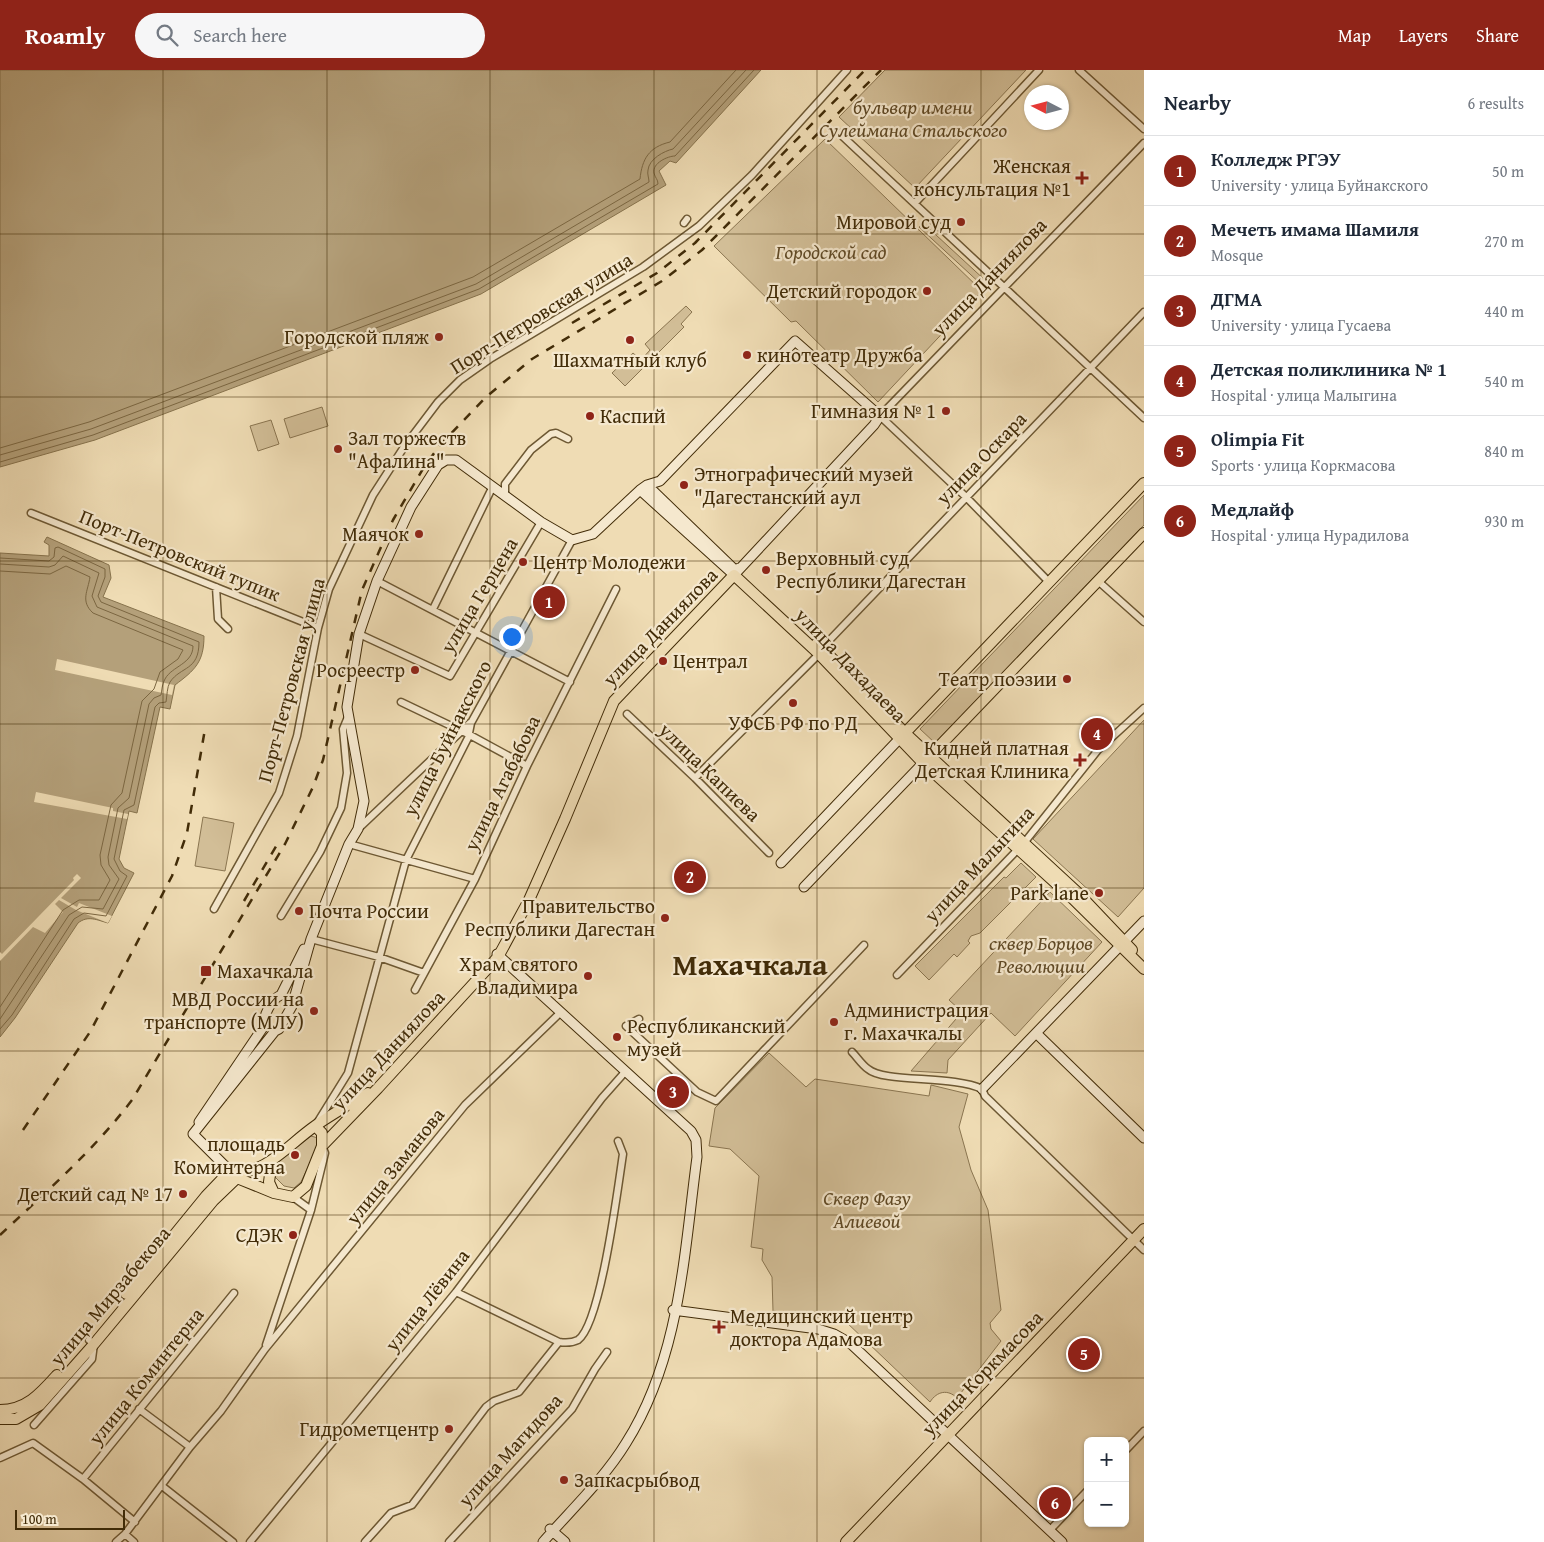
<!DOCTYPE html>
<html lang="en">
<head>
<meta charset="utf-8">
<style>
  :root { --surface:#fff; --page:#f6f6f7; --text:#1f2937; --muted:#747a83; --line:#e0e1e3; --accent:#8f2418 }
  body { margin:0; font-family:"Gentium Book Plus",serif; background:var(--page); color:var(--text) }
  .controls { position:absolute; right:15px; bottom:15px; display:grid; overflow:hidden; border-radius:8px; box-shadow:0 1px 4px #0004 }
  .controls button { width:45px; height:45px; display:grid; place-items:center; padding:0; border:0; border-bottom:1px solid var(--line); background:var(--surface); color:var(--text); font:25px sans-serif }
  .compass { position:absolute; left:1024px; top:15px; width:45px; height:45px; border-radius:50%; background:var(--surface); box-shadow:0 1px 4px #0004; rotate:276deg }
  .scale { position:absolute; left:15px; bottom:12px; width:110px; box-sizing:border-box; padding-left:5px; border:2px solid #422c08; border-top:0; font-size:14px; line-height:18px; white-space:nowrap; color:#422c08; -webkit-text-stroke:4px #f5e8ce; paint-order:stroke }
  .you { position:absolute; left:511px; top:566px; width:18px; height:18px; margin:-12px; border:4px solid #fff; border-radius:50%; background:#1a73e8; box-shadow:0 0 0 8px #1a73e833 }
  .badge { display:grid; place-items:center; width:32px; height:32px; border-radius:50%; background:var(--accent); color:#fff; font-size:16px; font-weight:700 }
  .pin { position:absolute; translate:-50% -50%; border:2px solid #fff; box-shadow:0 1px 5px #0006 }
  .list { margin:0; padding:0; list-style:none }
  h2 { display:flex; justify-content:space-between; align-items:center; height:65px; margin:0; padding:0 20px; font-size:21px }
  h2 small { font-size:16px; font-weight:400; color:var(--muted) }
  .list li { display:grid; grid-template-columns:32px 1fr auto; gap:15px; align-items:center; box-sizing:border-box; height:70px; padding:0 20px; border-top:1px solid var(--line) }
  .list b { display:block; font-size:19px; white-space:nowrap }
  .list p { margin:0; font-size:16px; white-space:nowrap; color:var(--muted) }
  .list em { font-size:16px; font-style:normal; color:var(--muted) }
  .icon { flex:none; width:28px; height:28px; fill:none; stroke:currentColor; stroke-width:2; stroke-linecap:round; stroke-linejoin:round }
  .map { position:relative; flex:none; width:1144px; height:1472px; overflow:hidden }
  header { display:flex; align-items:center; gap:30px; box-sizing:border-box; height:70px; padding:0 25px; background:var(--accent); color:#fff }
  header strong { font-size:24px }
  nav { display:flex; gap:28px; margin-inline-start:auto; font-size:18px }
  .search { width:350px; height:45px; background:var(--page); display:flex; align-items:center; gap:12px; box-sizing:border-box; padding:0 18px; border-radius:28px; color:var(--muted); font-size:19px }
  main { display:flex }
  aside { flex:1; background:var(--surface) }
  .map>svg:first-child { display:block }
  .green { fill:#d2be97; stroke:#8a7550 }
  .water { fill:#b4a07a; stroke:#86724c }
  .pier { fill:#efdcb4 }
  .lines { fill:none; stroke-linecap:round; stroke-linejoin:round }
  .shore { stroke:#7b6641; stroke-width:1 }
  .street-casing { stroke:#6d5833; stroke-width:9 }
  .secondary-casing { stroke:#422c08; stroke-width:11 }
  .primary-casing { stroke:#422c08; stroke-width:12 }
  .street { stroke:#f5e8ce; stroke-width:6 }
  .secondary { stroke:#f5e8ce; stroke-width:9 }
  .primary { stroke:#efdcb4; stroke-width:10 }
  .rail { stroke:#422c08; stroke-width:2.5; stroke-dasharray:9 9; stroke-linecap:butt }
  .grid { fill:none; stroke:#422c08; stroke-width:1; stroke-opacity:0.55 }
  .poi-dot { fill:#8f2418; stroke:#f5e8ce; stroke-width:2 }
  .labels { text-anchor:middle; stroke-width:4.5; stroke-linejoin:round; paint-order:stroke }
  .park-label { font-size:20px; font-style:italic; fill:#5f4925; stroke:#f5e8ce }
  .poi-label { font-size:20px; fill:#422c08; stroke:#f5e8ce; text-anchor:end }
  .street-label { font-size:20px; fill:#422c08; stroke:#f5e8ce }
  .town-label { font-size:30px; font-weight:bold; fill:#422c08; stroke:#f5e8ce }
</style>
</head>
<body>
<header>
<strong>Roamly</strong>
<div class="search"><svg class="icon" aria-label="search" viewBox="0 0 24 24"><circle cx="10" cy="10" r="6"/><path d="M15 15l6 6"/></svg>Search here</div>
<nav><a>Map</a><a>Layers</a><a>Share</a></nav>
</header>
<main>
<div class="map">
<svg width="1144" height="1472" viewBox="0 0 1144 1472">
  <rect width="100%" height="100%" fill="#efdcb4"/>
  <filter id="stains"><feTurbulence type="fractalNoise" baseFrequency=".004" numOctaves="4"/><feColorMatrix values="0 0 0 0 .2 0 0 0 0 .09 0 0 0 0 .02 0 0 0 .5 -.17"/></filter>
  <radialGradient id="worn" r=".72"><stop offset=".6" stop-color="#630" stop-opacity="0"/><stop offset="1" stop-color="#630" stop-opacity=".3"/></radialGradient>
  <path class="green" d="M 885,0 L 1026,0 L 915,118 L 839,47 Z
    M 825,69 L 982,221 L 878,332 L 796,251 L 791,252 L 714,176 Z
    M 923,153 L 987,212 L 983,216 L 919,157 Z
    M 686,236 L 692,242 L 681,254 L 684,257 L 625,316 L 612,303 L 633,283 L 641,290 L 650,280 L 645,274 Z
    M 322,337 L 328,356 L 290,368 L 284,349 Z
    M 271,350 L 279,374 L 258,381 L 250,356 Z
    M 1144,425 L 1144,455 L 935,673 L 920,659 Z
    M 1144,650 L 1144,818 L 1118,847 L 1033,769 Z
    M 203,747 L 234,753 L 225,801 L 195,796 Z
    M 1021,793 L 1036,807 L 980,863 L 971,866 L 968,871 L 970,873 L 957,887 L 954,884 L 929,910 L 915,896 L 1004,807 L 1006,808 Z
    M 1050,822 L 1102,872 L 1015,966 L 991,943 L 948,990 L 947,1003 L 911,1001 L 956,949 L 953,946 L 959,939 L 949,930 Z
    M 769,983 L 806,1017 L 815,1009 L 929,1026 L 931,1015 L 968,1024 L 959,1057 L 971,1100 L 988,1140 L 1001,1240 L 990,1253 L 991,1259 L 1001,1271 L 957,1328 C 948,1319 937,1321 930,1332 L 845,1251 L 773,1241 L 772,1207 L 762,1190 L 763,1179 L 751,1177 L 759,1106 L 730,1079 L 709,1076 L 715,1038 Z
    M 311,1066 L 318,1068 L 319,1074 L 301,1112 L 294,1118 L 284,1116 L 274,1106 L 277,1092 Z"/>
  <path class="water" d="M 0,0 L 761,0 L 676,93 L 670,91 L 659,101 L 666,115 L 481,224 L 95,370 L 0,397 Z
    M 47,467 L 109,495 L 111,508 L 103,527 L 204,566 C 204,592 195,600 175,615 L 170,639 L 160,637 L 137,743 L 129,741 L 119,789 L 124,798 L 134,803 L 108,853 C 97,850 88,845 78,853 L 15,948 L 0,967 L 0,483 L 49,486 L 49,475 L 44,472 Z"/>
  <path class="pier" d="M 57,589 L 174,615 L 172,625 L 55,600 Z
    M 36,722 L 113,738 L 113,741 L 128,744 L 127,749 L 34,732 Z
    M 77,804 L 81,808 L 61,828 L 77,837 L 79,833 L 112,846 L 108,853 L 76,840 L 59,830 L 55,834 L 63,842 L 45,863 L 33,857 L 0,891 L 0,882 L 2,884 L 74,810 L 73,808 Z"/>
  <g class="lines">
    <path class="shore" d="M 0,378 L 89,352 L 473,207 L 640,109 C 642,89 649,77 670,72 L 736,0
      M 0,385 L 91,359 L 476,214 L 649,112 C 649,108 647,104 648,100 C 649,89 664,81 673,79 L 746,0
      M 0,392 L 93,365 L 479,219 L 658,114 C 658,109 655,108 654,103 C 652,93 668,86 675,86 L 754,0
      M 0,488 L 49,491 L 54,487 L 55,478 L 58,477 L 105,499 L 105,507 L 98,526 L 101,532 L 199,572 C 199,601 181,596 170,612 C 167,617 167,626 166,632 L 159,633 L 155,637 L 134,735 L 124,740 L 114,789 L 120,801 L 127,806 L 106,846 L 84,843 L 74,849 L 12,945 L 0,959
      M 0,494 L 49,497 L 55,495 L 63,486 L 99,503 L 92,526 L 97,537 L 193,576 C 193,594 172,596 165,609 C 162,614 162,620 161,625 L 154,628 L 149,634 L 129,728 L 118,738 L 108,787 L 109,795 L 119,809 L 103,839 L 82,837 L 69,845 L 0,949
      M 0,501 L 50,504 L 66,496 L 90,507 C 88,521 80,531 93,543 L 183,580 L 178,589 L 160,602 L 154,619 L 142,631 L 122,723 L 111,735 L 100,785 L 101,795 L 110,810 L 99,830 L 79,830 L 63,840 L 0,937"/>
    <g class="street-casing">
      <path id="street" d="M 1079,0 L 1144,59
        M 839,63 L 1144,348
        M 915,133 L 1039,0
        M 684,153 L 687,149
        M 505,426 L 505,414 L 531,380 L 551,364 L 556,363 L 568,369
        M 31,443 L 318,558
        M 377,511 L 570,612
        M 1098,511 L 1144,552
        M 1049,512 L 966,427 L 880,346 L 1144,73
        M 216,517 L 218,549 L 228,559
        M 433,539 L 493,416
        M 359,564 L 450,606 L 541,452
        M 401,632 L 468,664 L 527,696
        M 627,644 L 695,708 L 769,783
        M 695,708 L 816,587 L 822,578 L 1144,242
        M 358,759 L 470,653
        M 349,774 L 475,809
        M 214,839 L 279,723 L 297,666 L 318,558 L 329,519 L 373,425 L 404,377 L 438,332 L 460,310 L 490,289 L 643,197 L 699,156 L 752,105 L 847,0
        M 281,846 L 320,782 L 341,738 L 347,703 L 343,659 L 348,647
        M 311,869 L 379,887 L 424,903
        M 897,905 L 1024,773 L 1098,680 L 1144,638
        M 415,920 L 475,809 L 527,696 L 616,519
        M 639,949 L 626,956 L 697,1022 L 716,1031 L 864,875
        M 852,982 C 857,987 862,995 868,999 C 884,1013 953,1005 982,1019 L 985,1026 L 1144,1180
        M 317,1053 L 348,1003 L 406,790 L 468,668 L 471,653 L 572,470
        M 293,1127 L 311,1140
        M 456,1222 L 559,1272
        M 266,1275 L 311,1140 L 325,1083 L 322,1076
        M 139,1339 L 190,1377
        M 34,1355 L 92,1289 L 94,1274 L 89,1270
        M 1125,1381 L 1144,1361
        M 0,1388 L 33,1373 L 83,1409 L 135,1452
        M 83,1409 L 234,1223
        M 162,1416 L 233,1472
        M 1050,1460 L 1088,1420
        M 125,1464 L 134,1472
        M 116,1472 L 125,1464 L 190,1377 L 221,1341 L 265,1279 L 465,1035 L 561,942
        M 250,1472 L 456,1222 L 602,1028 L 625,1002
        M 365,1472 L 391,1443 L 412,1435 L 486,1337 L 494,1331 L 519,1322 L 559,1272 C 565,1273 572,1273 578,1270 C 601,1254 618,1116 623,1084 L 618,1071
        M 449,1472 L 572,1339 L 595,1299 L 607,1282"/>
    </g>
    <g class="secondary-casing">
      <path id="secondary" d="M 647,415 L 736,501 L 739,498
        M 781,793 L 904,664
        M 804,817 L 927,689
        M 497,884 L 691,1061 L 696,1070 L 697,1087 C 684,1184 680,1288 626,1373 C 604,1409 571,1440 543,1472
        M 1036,963 L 1144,1068
        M 982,1019 L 1144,851
        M 199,1052 L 264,956 C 263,946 271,929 281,925 L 304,879
        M 193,1064 L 275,961 L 279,959 L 292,936 L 311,869 L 349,774 L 358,759 L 364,731 L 347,637 L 359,564 L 377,511 L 411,437 L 438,395 L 446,390 L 456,390 L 541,452 L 572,470 L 593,464 L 640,420 L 647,415 L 660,411 L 795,271 L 880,346 L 874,355 L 734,505 L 640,420
        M 193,1064 L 235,1106
        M 673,1240 L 818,1259 L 834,1264 L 850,1273 L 1062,1472
        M 550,1459 L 565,1472"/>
    </g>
    <g class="primary-casing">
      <path id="primary" d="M 817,573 L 905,663 L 1077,822 L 1132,880
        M 905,663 L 1144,413
        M 930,686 L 1144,463
        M 315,1056 L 322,1063 L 322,1076
        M 272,1090 L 269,1112 L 274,1123
        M 126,1224 L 206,1126 L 228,1103 C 268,1104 285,1077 315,1056 C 332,1044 350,1034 368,1023
        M 0,1340 C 26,1340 40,1324 57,1305
        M 0,1349 L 16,1349 L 40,1335 L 94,1274 L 213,1131 L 237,1108 L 274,1123 L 293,1127 L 306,1116 L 322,1076 L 378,1018 L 498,887 L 529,830 L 565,749 L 614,631 L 734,505 L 818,583 L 923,693 L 1070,826 L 1144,899
        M 846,1472 L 1144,1159"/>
    </g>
    <use href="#street" class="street"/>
    <use href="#secondary" class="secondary"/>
    <use href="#primary" class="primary"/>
    <path class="rail" d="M 572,253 L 657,203 L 695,173 L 865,0
      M 244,831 L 278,773
      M 23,1060 L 90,962 L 172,806 L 187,763 L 205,659
      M 0,1165 C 46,1122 94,1080 132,1030 L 285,774 L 313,717 L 323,690 L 362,520 L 393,450 L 424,397 L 440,375 L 486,327 L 532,289 L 662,211 L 702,180 L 881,0"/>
  </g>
  <path class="grid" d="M 163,0 L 163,1472M 327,0 L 327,1472M 490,0 L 490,1472M 654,0 L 654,1472M 817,0 L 817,1472M 981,0 L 981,1472M 0,164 L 1144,164M 0,327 L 1144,327M 0,491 L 1144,491M 0,654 L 1144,654M 0,818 L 1144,818M 0,981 L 1144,981M 0,1145 L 1144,1145M 0,1308 L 1144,1308"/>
  <g class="poi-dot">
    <path d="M1079.5 100.5h5v5h5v5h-5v5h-5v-5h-5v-5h5z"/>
    <circle cx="961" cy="152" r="5"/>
    <circle cx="927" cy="221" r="5"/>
    <circle cx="439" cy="267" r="5"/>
    <circle cx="630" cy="270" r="5"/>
    <circle cx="747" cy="285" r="5"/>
    <circle cx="946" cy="341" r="5"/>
    <circle cx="590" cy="346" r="5"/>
    <circle cx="338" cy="379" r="5"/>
    <circle cx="684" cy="415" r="5"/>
    <circle cx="419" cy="464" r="5"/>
    <circle cx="523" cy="492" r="5"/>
    <circle cx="766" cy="500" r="5"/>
    <circle cx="663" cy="591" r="5"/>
    <circle cx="415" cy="600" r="5"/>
    <circle cx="1067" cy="609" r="5"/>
    <circle cx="793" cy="633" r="5"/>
    <path d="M1077.5 682.5h5v5h5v5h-5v5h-5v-5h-5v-5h5z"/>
    <circle cx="1099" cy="823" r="5"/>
    <circle cx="299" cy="841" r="5"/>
    <circle cx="665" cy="848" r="5"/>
    <rect x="200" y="895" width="12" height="12" rx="2.5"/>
    <circle cx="588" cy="906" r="5"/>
    <circle cx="314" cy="941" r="5"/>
    <circle cx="834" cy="952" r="5"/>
    <circle cx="617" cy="967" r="5"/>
    <circle cx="295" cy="1085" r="5"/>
    <circle cx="183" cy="1124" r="5"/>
    <circle cx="293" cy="1165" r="5"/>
    <path d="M716.5 1249.5h5v5h5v5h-5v5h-5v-5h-5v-5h5z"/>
    <circle cx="449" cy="1359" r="5"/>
    <circle cx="564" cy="1410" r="5"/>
  </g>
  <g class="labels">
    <g class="park-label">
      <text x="913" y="44">бульвар имени<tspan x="913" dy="23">Сулеймана Стальского</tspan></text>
      <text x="831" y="189">Городской сад</text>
      <text x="1041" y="880">сквер Борцов<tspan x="1041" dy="23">Революции</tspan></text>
      <text x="867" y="1135">Сквер Фазу<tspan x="867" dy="23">Алиевой</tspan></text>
    </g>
    <g class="poi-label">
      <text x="1071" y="103">Женская<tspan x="1071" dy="23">консультация №1</tspan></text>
      <text x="951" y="159">Мировой суд</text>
      <text x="917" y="228">Детский городок</text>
      <text x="429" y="274">Городской пляж</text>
      <text x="757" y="292" text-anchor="start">кинотеатр Дружба</text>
      <text x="630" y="297" text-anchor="middle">Шахматный клуб</text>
      <text x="936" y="348">Гимназия № 1</text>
      <text x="600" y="353" text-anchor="start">Каспий</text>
      <text x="348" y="375" text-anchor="start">Зал торжеств<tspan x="348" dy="23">"Афалина"</tspan></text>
      <text x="694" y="411" text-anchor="start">Этнографический музей<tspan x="694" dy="23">"Дагестанский аул</tspan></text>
      <text x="409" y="471">Маячок</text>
      <text x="776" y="495" text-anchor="start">Верховный суд<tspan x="776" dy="23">Республики Дагестан</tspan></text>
      <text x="533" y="499" text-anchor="start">Центр Молодежи</text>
      <text x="673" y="598" text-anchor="start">Централ</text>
      <text x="405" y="607">Росреестр</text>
      <text x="1057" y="616">Театр поэзии</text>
      <text x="793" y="660" text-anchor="middle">УФСБ РФ по РД</text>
      <text x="1069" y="685">Кидней платная<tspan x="1069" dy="23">Детская Клиника</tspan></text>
      <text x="1089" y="830">Park lane</text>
      <text x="655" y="843">Правительство<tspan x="655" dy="23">Республики Дагестан</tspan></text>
      <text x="309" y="848" text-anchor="start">Почта России</text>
      <text x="578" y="901">Храм святого<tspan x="578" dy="23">Владимира</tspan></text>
      <text x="217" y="908" text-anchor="start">Махачкала</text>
      <text x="304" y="936">МВД России на<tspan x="304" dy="23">транспорте (МЛУ)</tspan></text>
      <text x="844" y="947" text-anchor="start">Администрация<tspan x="844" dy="23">г. Махачкалы</tspan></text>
      <text x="627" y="963" text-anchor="start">Республиканский<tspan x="627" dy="23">музей</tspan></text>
      <text x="285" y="1081">площадь<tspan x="285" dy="23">Коминтерна</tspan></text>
      <text x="173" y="1131">Детский сад № 17</text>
      <text x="283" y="1172">СДЭК</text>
      <text x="730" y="1253" text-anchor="start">Медицинский центр<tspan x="730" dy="23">доктора Адамова</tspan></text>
      <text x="439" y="1366">Гидрометцентр</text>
      <text x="574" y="1417" text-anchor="start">Запкасрыбвод</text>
    </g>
    <g class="street-label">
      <text transform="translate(989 207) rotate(-46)" y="7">улица Даниялова</text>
      <text transform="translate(541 243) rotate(-32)" y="7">Порт-Петровская улица</text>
      <text transform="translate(981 388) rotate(-46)" y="7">улица Оскара</text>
      <text transform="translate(180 485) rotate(22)" y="7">Порт-Петровский тупик</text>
      <text transform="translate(479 525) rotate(-59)" y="7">улица Герцена</text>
      <text transform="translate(660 557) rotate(-46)" y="7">улица Даниялова</text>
      <text transform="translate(851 595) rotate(46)" y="7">улица Дахадаева</text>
      <text transform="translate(291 610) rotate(-75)" y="7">Порт-Петровская улица</text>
      <text transform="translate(447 668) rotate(-63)" y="7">улица Буйнакского</text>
      <text transform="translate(710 702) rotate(44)" y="7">улица Капиева</text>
      <text transform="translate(502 713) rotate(-64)" y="7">улица Агабабова</text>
      <text transform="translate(979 794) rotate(-47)" y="7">улица Малыгина</text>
      <text transform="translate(388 980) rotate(-47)" y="7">улица Даниялова</text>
      <text transform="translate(395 1096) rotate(-51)" y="7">улица Заманова</text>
      <text transform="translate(110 1226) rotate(-50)" y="7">улица Мирзабекова</text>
      <text transform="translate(427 1230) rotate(-52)" y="7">улица Лёвина</text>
      <text transform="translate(982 1303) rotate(-46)" y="7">улица Коркмасова</text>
      <text transform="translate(146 1306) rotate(-51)" y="7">улица Коминтерна</text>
      <text transform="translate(510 1380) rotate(-48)" y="7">улица Магидова</text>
    </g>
    <g class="town-label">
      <text x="750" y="905">Махачкала</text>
    </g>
  </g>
  <rect width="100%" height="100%" filter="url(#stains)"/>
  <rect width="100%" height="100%" fill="url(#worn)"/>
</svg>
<div class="controls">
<button>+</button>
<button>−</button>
</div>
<svg class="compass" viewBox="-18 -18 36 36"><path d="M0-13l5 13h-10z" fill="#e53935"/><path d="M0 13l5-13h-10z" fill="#747a83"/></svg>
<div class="scale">100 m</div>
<div class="you"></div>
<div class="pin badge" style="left:549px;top:532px">1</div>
<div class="pin badge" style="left:690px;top:807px">2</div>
<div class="pin badge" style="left:673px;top:1022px">3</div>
<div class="pin badge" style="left:1097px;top:664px">4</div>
<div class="pin badge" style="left:1084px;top:1284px">5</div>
<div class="pin badge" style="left:1055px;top:1433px">6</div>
</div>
<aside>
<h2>Nearby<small>6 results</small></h2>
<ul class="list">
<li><span class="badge">1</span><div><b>Колледж РГЭУ</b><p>University · улица Буйнакского</p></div><em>50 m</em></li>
<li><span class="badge">2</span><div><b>Мечеть имама Шамиля</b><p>Mosque</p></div><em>270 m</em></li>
<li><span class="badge">3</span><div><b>ДГМА</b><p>University · улица Гусаева</p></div><em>440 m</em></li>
<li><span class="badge">4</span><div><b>Детская поликлиника № 1</b><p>Hospital · улица Малыгина</p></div><em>540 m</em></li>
<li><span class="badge">5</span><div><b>Olimpia Fit</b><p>Sports · улица Коркмасова</p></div><em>840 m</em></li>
<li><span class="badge">6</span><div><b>Медлайф</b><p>Hospital · улица Нурадилова</p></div><em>930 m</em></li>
</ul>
</aside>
</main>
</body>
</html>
